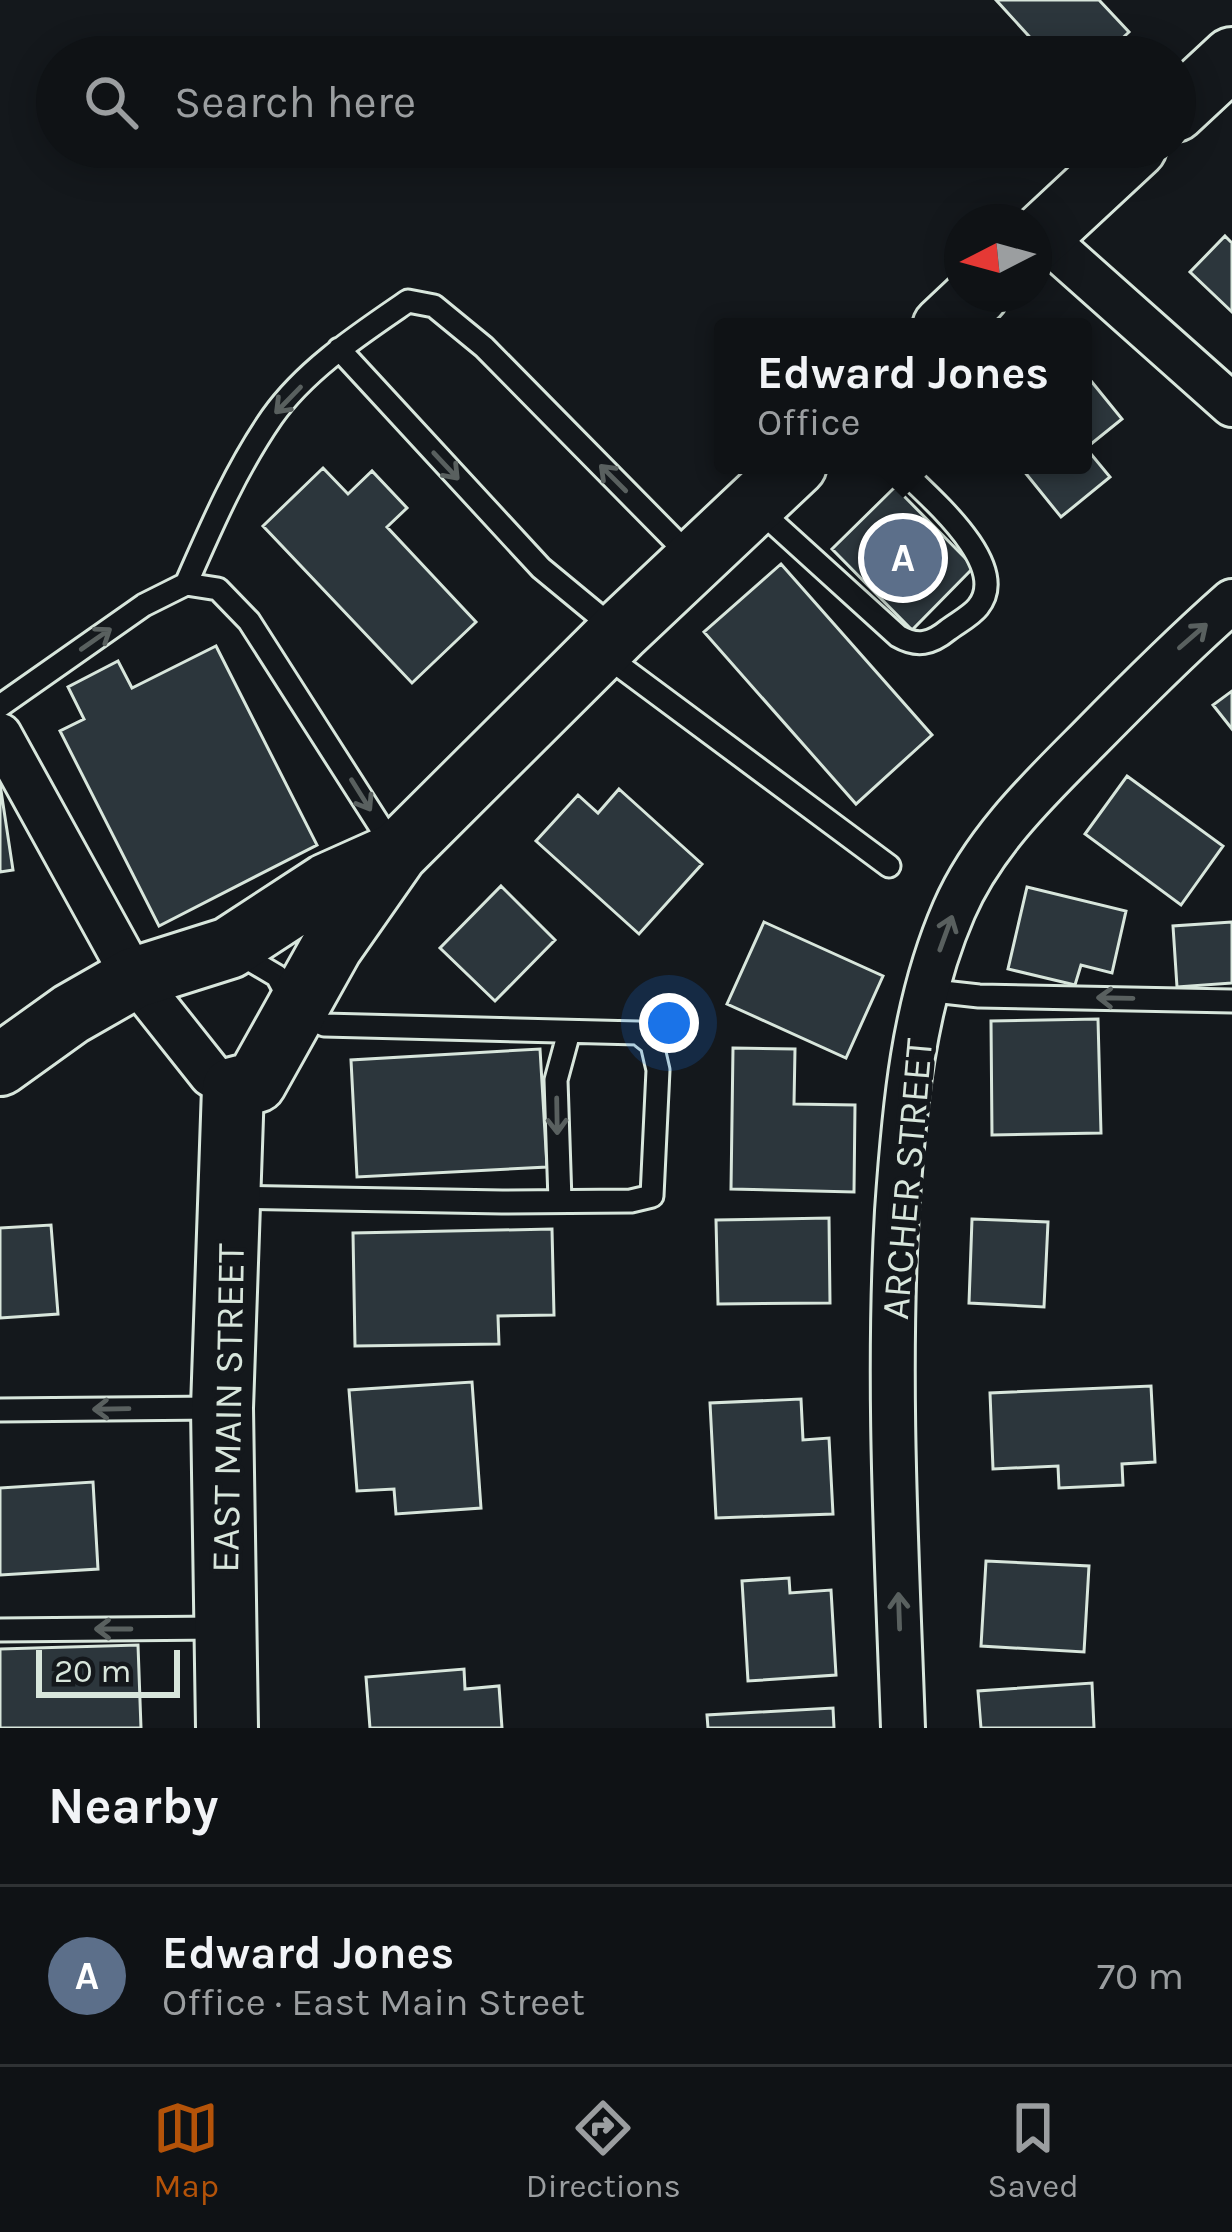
<!DOCTYPE html>
<html lang="en">
<head>
<meta charset="utf-8">
<style>
  :root { --surface:#0f1215; --page:#1d2022; --text:#f1f3f6; --muted:#9b9ea0; --line:#2f3234; --accent:#b45309 }
  body { margin:0; font-family:Karla,sans-serif; background:var(--page); color:var(--text) }
  .compass { position:absolute; left:944px; top:204px; width:108px; height:108px; border-radius:50%; background:var(--surface); box-shadow:0 6px 30px #0003; rotate:264deg }
  .scale { position:absolute; left:36px; bottom:30px; width:144px; box-sizing:border-box; padding-left:12px; border:6px solid #d8e6dc; border-top:0; font-size:33px; line-height:42px; white-space:nowrap; color:#d8e6dc; -webkit-text-stroke:9px #14181c; paint-order:stroke }
  .you { position:absolute; left:669px; top:1023px; width:42px; height:42px; margin:-30px; border:9px solid #fff; border-radius:50%; background:#1a73e8; box-shadow:0 0 0 18px #1a73e833 }
  .badge { display:grid; place-items:center; width:78px; height:78px; border-radius:50%; background:var(--accent); color:#fff; font-size:39px; font-weight:700 }
  .pin { position:absolute; translate:-50% -50%; border:6px solid #fff; box-shadow:0 3px 12px #0006 }
  .popup { position:absolute; left:714px; top:318px; width:378px; height:156px; box-sizing:border-box; display:grid; place-content:center; border-radius:12px; background:var(--surface); filter:drop-shadow(0 3px 9px #0005); font-size:39px; white-space:nowrap; color:var(--muted) }
  .popup b { font-size:45px; color:var(--text) }
  .popup::after { content:''; position:absolute; left:50%; top:100%; margin-left:-24px; border:24px solid transparent; border-top-color:var(--surface) }
  .list { margin:0; padding:0; list-style:none }
  h2 { display:flex; justify-content:space-between; align-items:center; height:156px; margin:0; padding:0 48px; font-size:51px }
  h2 small { font-size:39px; font-weight:400; color:var(--muted) }
  .list li { display:grid; grid-template-columns:78px 1fr auto; gap:36px; align-items:center; box-sizing:border-box; height:180px; padding:0 48px; border-top:3px solid var(--line) }
  .list b { display:block; font-size:45px; white-space:nowrap }
  .list p { margin:0; font-size:39px; white-space:nowrap; color:var(--muted) }
  .list em { font-size:39px; font-style:normal; color:var(--muted) }
  .icon { flex:none; width:66px; height:66px; fill:none; stroke:currentColor; stroke-width:2; stroke-linecap:round; stroke-linejoin:round }
  .map { position:relative; flex:none; width:1232px; height:1728px; overflow:hidden }
  .search { position:absolute; background:var(--surface); box-shadow:0 6px 30px #0003; left:36px; right:36px; top:36px; height:132px; display:flex; align-items:center; gap:30px; box-sizing:border-box; padding:0 42px; border-radius:66px; color:var(--muted); font-size:45px }
  .sheet { height:336px; background:var(--surface) }
  nav { display:flex; justify-content:space-around; align-items:center; box-sizing:border-box; height:168px; border-top:3px solid var(--line); background:var(--surface); font-size:33px; color:var(--muted) }
  nav a { display:grid; justify-items:center; gap:6px }
  nav .on { color:var(--accent) }
  .map>svg:first-child { display:block }
  .building { fill:#2c363c; stroke:#d8e6dc; stroke-width:3 }
  .lines { fill:none; stroke-linecap:round; stroke-linejoin:round }
  .service-casing { stroke:#d8e6dc; stroke-width:27 }
  .minor-casing { stroke:#d8e6dc; stroke-width:48 }
  .secondary-casing { stroke:#d8e6dc; stroke-width:66 }
  .service { stroke:#14181c; stroke-width:21 }
  .minor { stroke:#14181c; stroke-width:42 }
  .secondary { stroke:#14181c; stroke-width:60 }
  .oneway { stroke:#59605f }
  .labels { text-anchor:middle; stroke-width:9; stroke-linejoin:round; paint-order:stroke }
  .street-label { font-size:39px; fill:#d8e6dc; stroke:#14181c }
</style>
</head>
<body>
<div class="map">
<svg width="1232" height="1728" viewBox="0 0 1232 1728">
  <rect width="100%" height="100%" fill="#14181c"/>
  <path class="building" d="M 996,0 L 1099,0 L 1129,32 L 1102,57 L 1048,57 Z
    M 1225,236 L 1232,243 L 1232,312 L 1190,272 Z
    M 1087,376 L 1122,419 L 1086,448 L 1110,477 L 1061,517 L 1019,465 L 1083,465 L 1083,379 Z
    M 323,468 L 348,494 L 372,471 L 407,508 L 387,527 L 476,622 L 412,683 L 263,526 Z
    M 895,487 L 974,567 L 912,630 L 832,549 Z
    M 781,564 L 932,735 L 856,804 L 704,632 Z
    M 216,646 L 317,845 L 159,926 L 60,731 L 84,719 L 68,687 L 118,661 L 132,688 Z
    M 1232,691 L 1232,729 L 1213,705 Z
    M 1127,776 L 1223,846 L 1181,905 L 1085,834 Z
    M 0,784 L 13,870 L 0,872 Z
    M 619,789 L 702,864 L 639,934 L 536,841 L 578,795 L 598,813 Z
    M 501,886 L 555,940 L 495,1001 L 440,948 Z
    M 1027,887 L 1126,911 L 1112,973 L 1081,965 L 1075,985 L 1008,969 Z
    M 764,922 L 883,976 L 846,1058 L 727,1004 Z
    M 1232,922 L 1232,983 L 1177,987 L 1173,926 Z
    M 1098,1019 L 1101,1133 L 992,1135 L 991,1021 Z
    M 733,1048 L 795,1049 L 794,1104 L 855,1105 L 854,1192 L 731,1189 Z
    M 540,1049 L 547,1167 L 357,1177 L 351,1060 Z
    M 829,1218 L 830,1303 L 718,1304 L 716,1220 Z
    M 972,1219 L 1048,1222 L 1044,1307 L 969,1303 Z
    M 51,1225 L 58,1314 L 0,1318 L 0,1228 Z
    M 552,1229 L 554,1315 L 498,1316 L 499,1344 L 355,1346 L 353,1233 Z
    M 472,1382 L 481,1508 L 396,1514 L 394,1489 L 357,1491 L 349,1390 Z
    M 1151,1386 L 1155,1462 L 1122,1464 L 1123,1485 L 1059,1488 L 1058,1466 L 993,1469 L 990,1393 Z
    M 801,1399 L 803,1440 L 829,1438 L 833,1514 L 716,1518 L 710,1403 Z
    M 93,1482 L 98,1569 L 0,1575 L 0,1488 Z
    M 986,1561 L 1089,1566 L 1084,1652 L 981,1646 Z
    M 789,1578 L 790,1593 L 831,1590 L 836,1675 L 748,1681 L 742,1581 Z
    M 138,1645 L 141,1728 L 0,1728 L 0,1649 Z
    M 464,1669 L 465,1689 L 499,1686 L 502,1728 L 370,1728 L 366,1677 Z
    M 1092,1683 L 1094,1728 L 981,1728 L 978,1691 Z
    M 833,1708 L 834,1728 L 708,1728 L 707,1715 Z"/>
  <g class="lines">
    <g class="service-casing">
      <path id="service" d="M 339,349 L 541,568 L 616,630
        M 758,509 L 898,636 C 917,647 931,644 948,630 C 957,623 971,616 978,607 C 1013,564 924,493 897,465
        M 186,584 C 211,527 236,469 272,417 C 306,369 360,334 408,301 L 434,306 L 484,347 L 691,557
        M 605,655 L 889,866
        M 0,706 L 144,605 L 186,584 L 218,589 L 249,621 L 394,848
        M 925,990 L 979,996 L 1232,1001
        M 231,1197 L 502,1202 L 631,1201 L 652,1196 L 658,1070 L 652,1044 L 638,1033 L 324,1025 L 297,1013 L 277,976 L 233,950
        M 560,1201 L 556,1080 L 569,1032
        M 0,1410 L 216,1408
        M 0,1630 L 219,1628"/>
    </g>
    <g class="minor-casing">
      <path id="minor" d="M 1041,235 L 1232,405
        M 0,735 L 134,978 L 211,1075 L 233,1088
        M 903,1728 C 897,1556 887,1383 897,1211 C 904,1109 913,1004 954,910 C 983,843 1038,790 1088,740 C 1135,692 1182,645 1232,601"/>
    </g>
    <g class="secondary-casing">
      <path id="secondary" d="M 1175,111 L 1232,58
        M 1034,242 L 1136,147
        M 943,327 L 978,294
        M 0,1065 L 71,1014 L 134,978 L 229,948 L 327,884 L 394,854
        M 227,1728 L 222,1408 L 233,1088 L 256,1082 L 332,946 L 397,853 L 619,632 L 796,465"/>
    </g>
    <use href="#service" class="service"/>
    <use href="#minor" class="minor"/>
    <use href="#secondary" class="secondary"/>
  </g>
  <defs><path id="oneway-shaft" d="M-6 0H5M1.5-3L5.5 0L1.5 3" fill="none" stroke-width="1.6" stroke-linecap="round" stroke-linejoin="round" transform="scale(3)"/></defs>
  <g class="oneway">
    <use href="#oneway-shaft" transform="translate(288 400) rotate(134)"/>
    <use href="#oneway-shaft" transform="translate(446 466) rotate(47)"/>
    <use href="#oneway-shaft" transform="translate(613 478) rotate(-135)"/>
    <use href="#oneway-shaft" transform="translate(1193 636) rotate(-41)"/>
    <use href="#oneway-shaft" transform="translate(96 639) rotate(-35)"/>
    <use href="#oneway-shaft" transform="translate(361 795) rotate(58)"/>
    <use href="#oneway-shaft" transform="translate(946 933) rotate(-70)"/>
    <use href="#oneway-shaft" transform="translate(1115 998) rotate(-179)"/>
    <use href="#oneway-shaft" transform="translate(557 1116) rotate(89)"/>
    <use href="#oneway-shaft" transform="translate(111 1409) rotate(179)"/>
    <use href="#oneway-shaft" transform="translate(899 1611) rotate(-92)"/>
    <use href="#oneway-shaft" transform="translate(113 1629) rotate(180)"/>
  </g>
  <g class="labels">
    <g class="street-label">
      <text transform="translate(906 1179) rotate(-85)" y="14">ARCHER STREET</text>
      <text transform="translate(227 1408) rotate(-89)" y="14">EAST MAIN STREET</text>
    </g>
  </g>
</svg>
<svg class="compass" viewBox="-18 -18 36 36"><path d="M0-13l5 13h-10z" fill="#e53935"/><path d="M0 13l5-13h-10z" fill="#9b9ea0"/></svg>
<div class="scale">20 m</div>
<div class="you"></div>
<div class="pin badge" style="left:903px;top:558px;background:#5c6f8a">A</div>
<div class="popup"><b>Edward Jones</b>Office</div>
<div class="search"><svg class="icon" aria-label="search" viewBox="0 0 24 24"><circle cx="10" cy="10" r="6"/><path d="M15 15l6 6"/></svg>Search here</div>
</div>
<section class="sheet">
<h2>Nearby<small></small></h2>
<ul class="list">
<li><span class="badge" style="background:#5c6f8a">A</span><div><b>Edward Jones</b><p>Office · East Main Street</p></div><em>70 m</em></li>
</ul>
</section>
<nav>
<a class="on"><svg class="icon" aria-label="map" viewBox="0 0 24 24"><path d="M3 6l6-2 6 2 6-2v14l-6 2-6-2-6 2zM9 4v14M15 6v14"/></svg>Map</a>
<a><svg class="icon" aria-label="directions" viewBox="0 0 24 24"><path d="M12 3l9 9-9 9-9-9zM9 14v-3h6M13 9l2 2-2 2"/></svg>Directions</a>
<a><svg class="icon" aria-label="saved" viewBox="0 0 24 24"><path d="M7 4h10v16l-5-4-5 4z"/></svg>Saved</a>
</nav>
</body>
</html>
